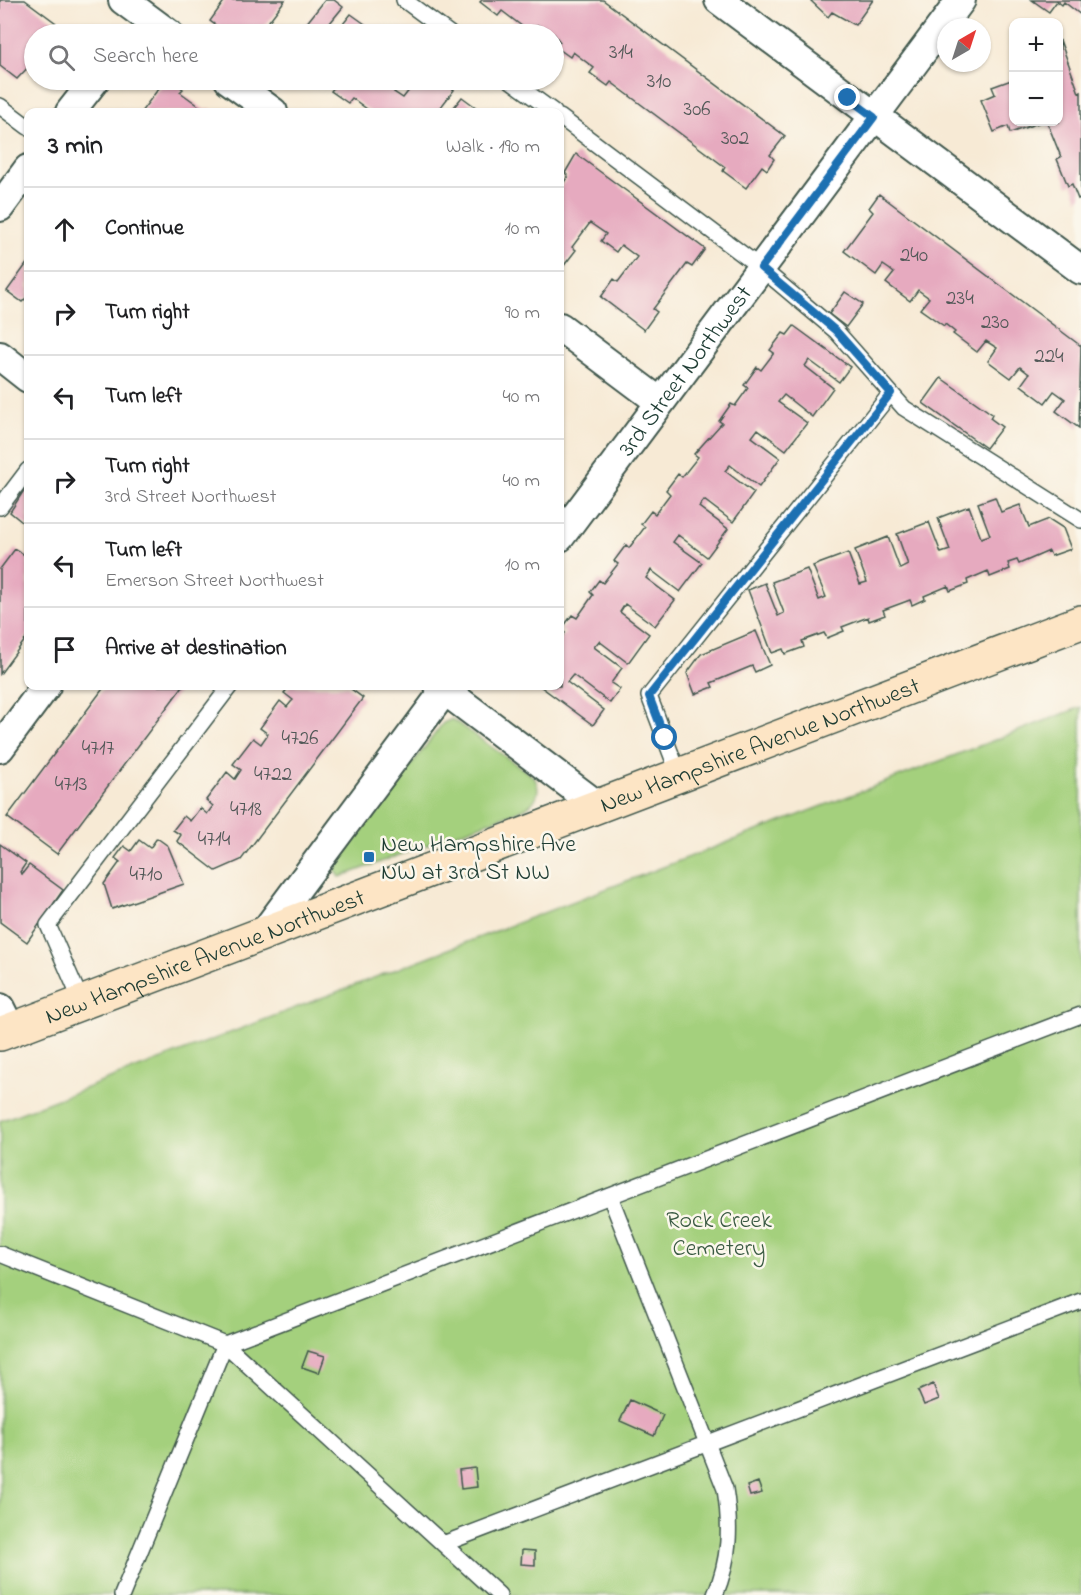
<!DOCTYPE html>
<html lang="en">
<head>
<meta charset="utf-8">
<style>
  :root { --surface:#fff; --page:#f2f2f2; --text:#202124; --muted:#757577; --line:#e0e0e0 }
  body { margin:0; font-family:"Indie Flower",sans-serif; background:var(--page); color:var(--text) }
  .controls { position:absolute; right:18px; top:18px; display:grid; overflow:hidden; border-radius:12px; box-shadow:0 2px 4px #0004 }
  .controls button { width:54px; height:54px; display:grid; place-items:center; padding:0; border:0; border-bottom:2px solid var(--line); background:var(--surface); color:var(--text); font:30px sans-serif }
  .compass { position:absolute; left:937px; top:18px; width:54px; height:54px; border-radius:50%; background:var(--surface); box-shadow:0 2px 4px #0004; rotate:39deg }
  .stop { position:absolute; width:18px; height:18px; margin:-14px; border:4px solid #1f6fb2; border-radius:50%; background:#fff }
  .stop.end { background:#1f6fb2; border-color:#fff; box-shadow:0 2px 6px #0008 }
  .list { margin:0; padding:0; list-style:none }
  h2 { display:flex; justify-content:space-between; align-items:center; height:78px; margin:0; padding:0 24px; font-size:26px }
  h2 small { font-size:20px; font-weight:400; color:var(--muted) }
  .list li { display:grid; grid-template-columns:39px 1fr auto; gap:18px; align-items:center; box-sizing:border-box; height:84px; padding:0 24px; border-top:2px solid var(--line) }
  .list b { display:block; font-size:22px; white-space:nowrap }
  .list p { margin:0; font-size:20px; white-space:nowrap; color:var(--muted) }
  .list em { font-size:20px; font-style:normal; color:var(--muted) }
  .icon { flex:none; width:33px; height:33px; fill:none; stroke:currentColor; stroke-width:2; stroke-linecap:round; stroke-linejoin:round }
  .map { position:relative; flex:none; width:1081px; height:1595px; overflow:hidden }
  .search { position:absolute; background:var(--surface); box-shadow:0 2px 4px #0004; left:24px; top:24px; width:540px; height:66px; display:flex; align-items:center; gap:15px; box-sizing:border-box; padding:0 21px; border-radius:33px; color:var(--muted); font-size:22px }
  .panel { position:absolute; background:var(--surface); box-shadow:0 2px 4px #0004; left:24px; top:108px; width:540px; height:582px; border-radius:12px }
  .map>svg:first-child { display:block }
  .green { fill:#a4d07d; stroke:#628658; stroke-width:1.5 }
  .building { fill:#e6aabf }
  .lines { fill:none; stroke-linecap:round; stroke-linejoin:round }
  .lane-casing { stroke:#3f574c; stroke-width:18 }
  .street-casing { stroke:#3f574c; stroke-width:32 }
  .secondary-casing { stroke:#3f574c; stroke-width:36 }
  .lane { stroke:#fff; stroke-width:15 }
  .street { stroke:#fff; stroke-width:28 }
  .secondary { stroke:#fde5c5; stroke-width:33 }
  .route { stroke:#1f6fb2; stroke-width:8 }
  .poi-dot { fill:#1f6fb2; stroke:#fbf7ec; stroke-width:2 }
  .labels { text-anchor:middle; stroke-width:5; stroke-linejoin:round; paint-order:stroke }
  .number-label { font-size:21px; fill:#515857 }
  .street-label { font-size:24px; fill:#1f3d34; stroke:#fbf7ec }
  .poi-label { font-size:24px; fill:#1f3d34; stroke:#fbf7ec; text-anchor:start }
  .park-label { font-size:24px; fill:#3a5a43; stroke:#fbf7ec }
</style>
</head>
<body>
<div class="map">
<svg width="1081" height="1595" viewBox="0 0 1081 1595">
  <rect width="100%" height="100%" fill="#fbf7ec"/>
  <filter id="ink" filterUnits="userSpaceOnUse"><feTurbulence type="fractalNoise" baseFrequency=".0167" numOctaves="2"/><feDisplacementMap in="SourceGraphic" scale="12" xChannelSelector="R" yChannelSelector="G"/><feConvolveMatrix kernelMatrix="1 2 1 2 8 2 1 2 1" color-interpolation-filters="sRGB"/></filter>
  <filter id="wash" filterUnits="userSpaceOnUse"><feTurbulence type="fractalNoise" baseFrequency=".008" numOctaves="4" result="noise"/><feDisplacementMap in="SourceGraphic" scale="24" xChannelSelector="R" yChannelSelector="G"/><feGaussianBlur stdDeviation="1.35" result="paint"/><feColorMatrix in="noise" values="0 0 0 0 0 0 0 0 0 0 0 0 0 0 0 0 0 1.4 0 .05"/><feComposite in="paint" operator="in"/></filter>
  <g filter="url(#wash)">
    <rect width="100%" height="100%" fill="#f7ead5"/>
    <path class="green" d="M 1081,707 L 1081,1595 L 0,1595 L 0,1121 Z
      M 452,719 L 534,777 C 541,789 538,800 526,808 L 340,877 L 335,870 L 339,861 L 443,723 Z"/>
    <g id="blocks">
      <path class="building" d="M 0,0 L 25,0 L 56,23 L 50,34 L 34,34 L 34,61 L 17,79 L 0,66 Z
        M 225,0 L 285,0 L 259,34 L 235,34 L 227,28 L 225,32 L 210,21 Z
        M 325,0 L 334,0 L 343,7 L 321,34 L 298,34 Z
        M 482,0 L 603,0 L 785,136 L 770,155 L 774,159 L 767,170 L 762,166 L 746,188 L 723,171 L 725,167 L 611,82 L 608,86 L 590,73 L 594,68 L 573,52 L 570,57 L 556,47 L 560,42 L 554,34 L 537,25 L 531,33 L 502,11 L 498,16 L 480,2 Z
        M 810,0 L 873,0 L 855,25 L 832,12 L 828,17 Z
        M 1032,0 L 1081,0 L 1081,15 L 1064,2 L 1062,5 L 1057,1 L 1049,12 Z
        M 351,14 L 365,24 L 378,34 L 335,34 Z
        M 1060,40 L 1079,93 L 1081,92 L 1081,197 L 1078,199 L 1072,184 L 1068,186 L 1057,159 L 1061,157 L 1047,122 L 1059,122 Z
        M 1014,79 L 1014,122 L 1041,122 L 1010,133 L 1008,126 L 994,132 L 981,100 L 995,94 L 992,87 Z
        M 165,80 L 171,80 L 183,89 L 180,92 L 206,111 L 208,108 L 215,112 L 141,112 Z
        M 326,80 L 404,80 L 394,92 L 403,98 L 417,80 L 439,80 L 454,90 L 437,112 L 371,112 L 352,98 L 348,103 L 331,91 L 335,86 Z
        M 462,97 L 477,108 L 483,112 L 450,112 Z
        M 576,154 L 705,249 L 692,267 L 687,264 L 653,309 L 657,312 L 644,330 L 601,297 L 614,279 L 618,282 L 637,257 L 621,245 L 616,252 L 601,241 L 606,234 L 590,223 L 572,247 L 576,250 L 562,268 L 560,266 L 560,188 L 568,176 L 565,173 Z
        M 879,194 L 1081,346 L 1079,428 L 1056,411 L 1065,399 L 1054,391 L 1045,403 L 1021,385 L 1029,374 L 1020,367 L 1011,378 L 988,361 L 997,348 L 986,341 L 977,352 L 953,334 L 955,332 L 945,324 L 944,326 L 920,309 L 929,298 L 918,290 L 910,301 L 886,283 L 894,273 L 889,269 L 883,265 L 876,275 L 844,251 L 873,212 L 869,208 Z
        M 28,262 L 28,300 L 26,298 L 22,302 L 7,291 Z
        M 845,292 L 863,304 L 846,327 L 829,314 Z
        M 794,326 L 850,367 L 839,382 L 809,360 L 805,366 L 833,388 L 812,417 L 784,395 L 778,402 L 807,423 L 786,450 L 758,429 L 752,437 L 780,458 L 759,487 L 730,465 L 725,471 L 754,493 L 733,522 L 704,500 L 699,507 L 728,529 L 707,557 L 678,535 L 673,542 L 702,563 L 680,592 L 651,570 L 646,578 L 675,600 L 655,626 L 625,604 L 620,612 L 649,634 L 628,663 L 599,641 L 594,647 L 622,668 L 611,683 L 620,689 L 610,703 L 573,675 L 567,682 L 604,710 L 593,725 L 540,686 L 560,686 L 560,640 L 565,633 L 561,630 L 572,615 L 577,618 L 584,608 L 593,595 L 590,592 L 599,580 L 603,583 L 618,564 L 614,561 L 626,545 L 629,548 L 645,527 L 641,524 L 651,511 L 655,514 L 670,494 L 666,490 L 678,474 L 682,477 L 698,457 L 694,454 L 722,423 L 719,421 L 731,404 L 735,406 L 748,388 L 744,385 L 757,367 L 761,370 L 774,353 L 770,350 L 783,333 L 787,335 Z
        M 941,378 L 992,414 L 990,418 L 1002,427 L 986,448 L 923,403 Z
        M 28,484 L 28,527 L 10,512 Z
        M 995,497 L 1001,512 L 1020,505 L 1029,527 L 1049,519 L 1063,528 L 1071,549 L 1051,556 L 1049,551 L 1019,564 L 1017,560 L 1008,563 L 1010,569 L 990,577 L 988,571 L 967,580 L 968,584 L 950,591 L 948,586 L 924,596 L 925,599 L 912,605 L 910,600 L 883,610 L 885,615 L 869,621 L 868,617 L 842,627 L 844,631 L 827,638 L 824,633 L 802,641 L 804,647 L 785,654 L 783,649 L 772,653 L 748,590 L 765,583 L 778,616 L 784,613 L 772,582 L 807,569 L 819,600 L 826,597 L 813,566 L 848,553 L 860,584 L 867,582 L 855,550 L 888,537 L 900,569 L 908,565 L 897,534 L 929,522 L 941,553 L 950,550 L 938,518 L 969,506 L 981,538 L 990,535 L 978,503 Z
        M 15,549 L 28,557 L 28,636 L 0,674 L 0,569 Z
        M 756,631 L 770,665 L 755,672 L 752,666 L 711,683 L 713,687 L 695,694 L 687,673 L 701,654 Z
        M 105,686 L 183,686 L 57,854 L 7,817 Z
        M 290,686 L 347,686 L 363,698 L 241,860 L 216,871 L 177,841 L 181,835 L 173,830 L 184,816 L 190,821 L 200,808 L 207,814 L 213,806 L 206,800 L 227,772 L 235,779 L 241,770 L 233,764 L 253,738 L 261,744 L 268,734 L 260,728 L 280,701 L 287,707 L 291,702 L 293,700 L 284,693 Z
        M 157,838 L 168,846 L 184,884 L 112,909 L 104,884 L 120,862 L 115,858 L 124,846 L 131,851 L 139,840 L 150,848 Z
        M 0,844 L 26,863 L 20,872 L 22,874 L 29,865 L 63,890 L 27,942 L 0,922 Z
        M 308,1351 L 325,1356 L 319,1373 L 302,1367 Z
        M 933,1384 L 939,1399 L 924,1405 L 918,1391 Z
        M 630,1400 L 663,1415 L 654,1436 L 620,1421 Z
        M 475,1468 L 477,1487 L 461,1489 L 459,1470 Z
        M 758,1482 L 762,1493 L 750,1496 L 747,1486 Z
        M 522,1550 L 535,1551 L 535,1565 L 521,1564 Z"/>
    </g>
  </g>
  <g filter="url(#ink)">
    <use href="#blocks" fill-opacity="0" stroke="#3f574c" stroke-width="1.5"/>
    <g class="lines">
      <g class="lane-casing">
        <path id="lane" d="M 404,0 L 450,34
          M 510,80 L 554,112
          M 0,106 L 28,127
          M 560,117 L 761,268 L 836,331 L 904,408 L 1081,520
          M 0,507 L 28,470
          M 679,775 L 649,696 L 891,393
          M 82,1003 L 48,925 L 230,686
          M 610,1196 L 725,1489 C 731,1527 730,1559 715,1595
          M 0,1254 L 225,1344 L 499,1595
          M 443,1544 L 1081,1301
          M 122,1595 L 225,1344 L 1081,1015"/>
      </g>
      <g class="street-casing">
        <g id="street">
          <path d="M 123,0 L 169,34"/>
          <path d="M 719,0 L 1081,270"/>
          <path d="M 229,80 L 273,112"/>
          <path d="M 70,112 L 95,80"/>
          <path d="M 0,207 L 28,169"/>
          <path d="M 560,327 L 660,402"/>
          <path d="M 0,356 L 28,378"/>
          <path id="s1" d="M 560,537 L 961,0"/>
          <path d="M 439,686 L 598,806"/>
          <path d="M 0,748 L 46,686"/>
          <path d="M 263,934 L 448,686"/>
          <path d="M 0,1008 L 11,1030"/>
        </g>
      </g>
      <g class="secondary-casing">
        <g id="secondary">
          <path id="s2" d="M 0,1034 L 1081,622"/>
        </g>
      </g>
      <use href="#lane" class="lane"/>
      <use href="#street" class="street"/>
      <use href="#secondary" class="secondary"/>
    </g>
  </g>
  <g class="lines" filter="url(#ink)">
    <path class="route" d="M 665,738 L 649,696 L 891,393 L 836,331 L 761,268 L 874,117 L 848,98"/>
  </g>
  <rect class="poi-dot" x="363" y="851" width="12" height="12" rx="3"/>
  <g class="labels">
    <g class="number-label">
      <text x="621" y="58">314</text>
      <text x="659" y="87">310</text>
      <text x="697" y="115">306</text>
      <text x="735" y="144">302</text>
      <text x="914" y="261">240</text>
      <text x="960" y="304">234</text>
      <text x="995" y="328">230</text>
      <text x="1049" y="362">224</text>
      <text x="300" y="744">4726</text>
      <text x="98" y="754">4717</text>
      <text x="273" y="780">4722</text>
      <text x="71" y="790">4713</text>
      <text x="246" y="815">4718</text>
      <text x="214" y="845">4714</text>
      <text x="146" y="880">4710</text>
    </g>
    <g class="street-label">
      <text dy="8" stroke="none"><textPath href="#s1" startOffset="208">3rd Street Northwest</textPath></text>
      <text dy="8" stroke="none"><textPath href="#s2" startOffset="813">New Hampshire Avenue Northwest</textPath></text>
      <text dy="8" stroke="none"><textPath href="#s2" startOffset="219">New Hampshire Avenue Northwest</textPath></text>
    </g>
    <g class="poi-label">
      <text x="381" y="851">New Hampshire Ave<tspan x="381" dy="28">NW at 3rd St NW</tspan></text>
    </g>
    <g class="park-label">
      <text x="719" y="1227">Rock Creek<tspan x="719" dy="28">Cemetery</tspan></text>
    </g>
  </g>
</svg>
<div class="controls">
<button>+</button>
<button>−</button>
</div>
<svg class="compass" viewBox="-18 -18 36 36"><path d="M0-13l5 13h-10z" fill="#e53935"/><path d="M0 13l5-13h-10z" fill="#757577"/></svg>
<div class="stop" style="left:665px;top:738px"></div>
<div class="stop end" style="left:848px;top:98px"></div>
<div class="search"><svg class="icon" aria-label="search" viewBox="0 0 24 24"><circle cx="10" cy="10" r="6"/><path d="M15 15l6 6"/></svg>Search here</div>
<section class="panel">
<h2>3 min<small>Walk · 190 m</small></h2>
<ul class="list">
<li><svg class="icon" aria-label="ahead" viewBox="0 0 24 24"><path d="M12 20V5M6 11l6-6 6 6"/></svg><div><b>Continue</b></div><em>10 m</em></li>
<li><svg class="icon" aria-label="right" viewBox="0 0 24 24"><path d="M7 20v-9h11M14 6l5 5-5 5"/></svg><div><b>Turn right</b></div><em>90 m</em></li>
<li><svg class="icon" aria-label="left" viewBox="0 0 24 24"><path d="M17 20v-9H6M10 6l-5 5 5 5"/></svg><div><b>Turn left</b></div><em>40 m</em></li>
<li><svg class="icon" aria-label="right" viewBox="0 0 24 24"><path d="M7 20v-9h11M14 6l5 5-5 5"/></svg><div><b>Turn right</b><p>3rd Street Northwest</p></div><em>40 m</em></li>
<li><svg class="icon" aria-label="left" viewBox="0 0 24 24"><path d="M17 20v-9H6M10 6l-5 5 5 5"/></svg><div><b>Turn left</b><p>Emerson Street Northwest</p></div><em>10 m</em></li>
<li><svg class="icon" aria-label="arrive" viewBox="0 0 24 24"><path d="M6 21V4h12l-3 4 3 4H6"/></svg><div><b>Arrive at destination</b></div></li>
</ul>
</section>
</div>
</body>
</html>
